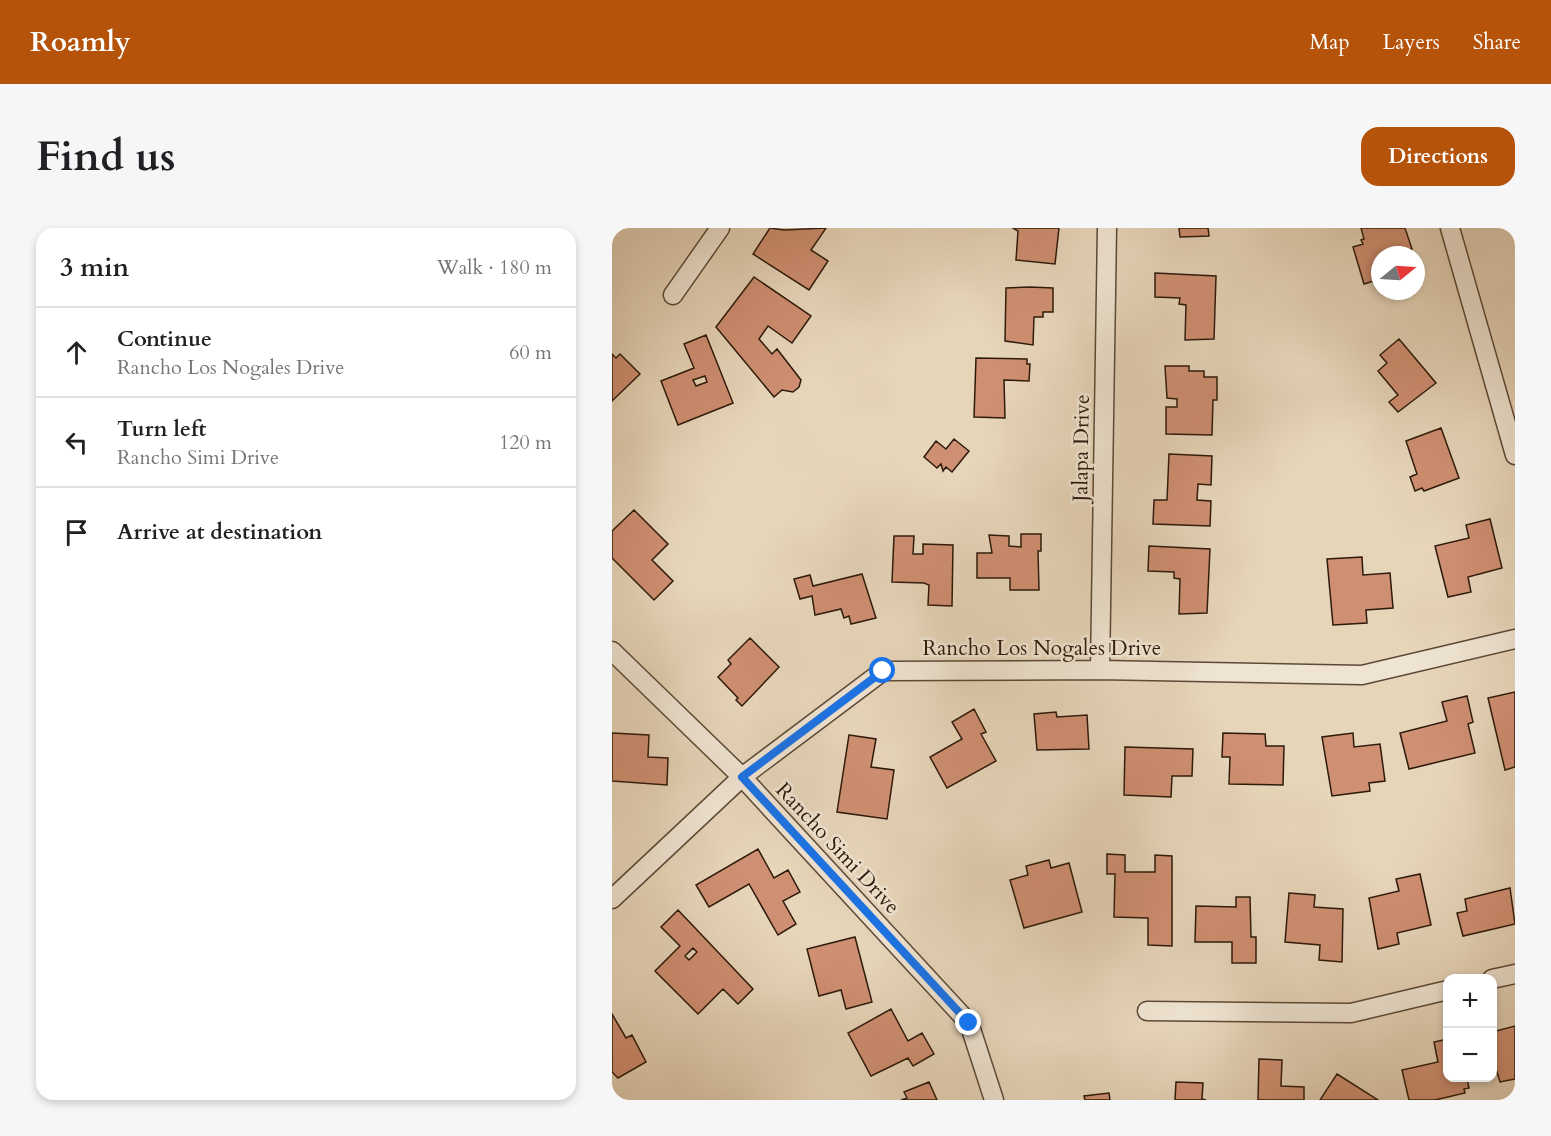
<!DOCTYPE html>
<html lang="en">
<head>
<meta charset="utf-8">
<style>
  :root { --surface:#fff; --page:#f6f6f6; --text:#202124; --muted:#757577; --line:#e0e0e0; --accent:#b45309 }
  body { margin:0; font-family:Cardo,serif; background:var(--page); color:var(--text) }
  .controls { position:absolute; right:18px; bottom:18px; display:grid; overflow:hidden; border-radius:12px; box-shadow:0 3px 9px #0003 }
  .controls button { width:54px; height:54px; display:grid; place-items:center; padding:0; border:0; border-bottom:2px solid var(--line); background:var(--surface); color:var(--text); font:30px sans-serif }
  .compass { position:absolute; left:759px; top:18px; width:54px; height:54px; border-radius:50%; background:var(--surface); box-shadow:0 3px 9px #0003; rotate:72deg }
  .stop { position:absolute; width:18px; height:18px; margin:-14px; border:4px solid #1a73e8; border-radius:50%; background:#fff }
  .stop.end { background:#1a73e8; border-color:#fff; box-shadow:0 2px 6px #0008 }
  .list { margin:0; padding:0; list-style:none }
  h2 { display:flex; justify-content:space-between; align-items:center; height:78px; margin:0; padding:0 24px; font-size:26px }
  h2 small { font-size:20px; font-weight:400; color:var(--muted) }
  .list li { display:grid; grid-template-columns:39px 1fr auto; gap:18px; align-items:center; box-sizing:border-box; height:90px; padding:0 24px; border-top:2px solid var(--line) }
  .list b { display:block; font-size:22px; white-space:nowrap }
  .list p { margin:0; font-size:20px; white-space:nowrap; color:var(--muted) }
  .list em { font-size:20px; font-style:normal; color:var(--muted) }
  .icon { flex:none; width:33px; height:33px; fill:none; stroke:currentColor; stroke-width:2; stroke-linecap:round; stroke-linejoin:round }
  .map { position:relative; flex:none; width:903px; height:872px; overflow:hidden; border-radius:18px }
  header { display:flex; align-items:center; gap:36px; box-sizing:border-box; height:84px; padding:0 30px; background:var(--accent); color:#fff }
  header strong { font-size:28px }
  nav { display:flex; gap:33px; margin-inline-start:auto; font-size:21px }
  .intro { display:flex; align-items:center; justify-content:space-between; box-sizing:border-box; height:144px; padding:0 36px }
  h1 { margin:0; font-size:42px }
  .button { padding:15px 27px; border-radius:18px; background:var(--accent); color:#fff; font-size:21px; font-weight:700 }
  main { display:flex; gap:36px; padding:0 36px }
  aside { flex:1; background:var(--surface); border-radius:18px; box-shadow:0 3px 9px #0003 }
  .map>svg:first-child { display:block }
  .building { fill:#cf8f72; stroke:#2d1a0a; stroke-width:1.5; fill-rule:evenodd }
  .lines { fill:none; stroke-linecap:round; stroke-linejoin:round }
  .street-casing { stroke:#5c4936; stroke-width:21 }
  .street { stroke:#efe4d2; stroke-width:18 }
  .route { stroke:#1a73e8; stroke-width:8 }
  .labels { text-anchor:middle; stroke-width:5; stroke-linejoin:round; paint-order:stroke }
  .street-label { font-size:21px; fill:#2d1a0a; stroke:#efe4d2 }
</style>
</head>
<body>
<header>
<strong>Roamly</strong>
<nav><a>Map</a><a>Layers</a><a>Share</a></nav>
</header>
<div class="intro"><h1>Find us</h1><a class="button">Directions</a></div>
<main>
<aside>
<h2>3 min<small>Walk · 180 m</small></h2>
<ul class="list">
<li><svg class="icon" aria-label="ahead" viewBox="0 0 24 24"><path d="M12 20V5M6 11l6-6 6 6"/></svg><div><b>Continue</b><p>Rancho Los Nogales Drive</p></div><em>60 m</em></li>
<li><svg class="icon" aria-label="left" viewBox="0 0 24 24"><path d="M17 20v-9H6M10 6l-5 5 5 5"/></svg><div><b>Turn left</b><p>Rancho Simi Drive</p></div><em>120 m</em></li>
<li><svg class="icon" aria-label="arrive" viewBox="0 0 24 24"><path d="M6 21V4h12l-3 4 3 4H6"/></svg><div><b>Arrive at destination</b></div></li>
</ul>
</aside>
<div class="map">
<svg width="903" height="872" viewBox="0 0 903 872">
  <rect width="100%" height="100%" fill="#e7d5ba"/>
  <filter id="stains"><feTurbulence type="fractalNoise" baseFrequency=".00333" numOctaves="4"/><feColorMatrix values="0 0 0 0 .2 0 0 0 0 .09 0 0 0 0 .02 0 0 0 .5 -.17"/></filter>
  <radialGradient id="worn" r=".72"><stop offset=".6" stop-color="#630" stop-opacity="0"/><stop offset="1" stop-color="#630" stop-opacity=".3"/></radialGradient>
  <path class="building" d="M 158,0 L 172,2 L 214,0 L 199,22 L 216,33 L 197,62 L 141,26 Z
    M 401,0 L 447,0 L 443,36 L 404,32 L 406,3 Z
    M 567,0 L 596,0 L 597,8 L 568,9 Z
    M 749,0 L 793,0 L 800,21 L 782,27 L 768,27 L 768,51 L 752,56 L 741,19 L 751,16 L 749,12 L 752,11 Z
    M 543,45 L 604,48 L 602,111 L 573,112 L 574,77 L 567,76 L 568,70 L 543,69 Z
    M 142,49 L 199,88 L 180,115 L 156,98 L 147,111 L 160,126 L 165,121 L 189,152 L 187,159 L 181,164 L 170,162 L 162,169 L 104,99 Z
    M 418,59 L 441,60 L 441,84 L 431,84 L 431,89 L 422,89 L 421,117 L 393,113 L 394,60 Z
    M 94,107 L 121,175 L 66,197 L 49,153 L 82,140 L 72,116 ZM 93,148 L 95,154 L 84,158 L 81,152 Z
    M 787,111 L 824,155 L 786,184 L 777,174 L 786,167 L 766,143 L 775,135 L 768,127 Z
    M 0,126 L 4,130 L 8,126 L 28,146 L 0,173 Z
    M 364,130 L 415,131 L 415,136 L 418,136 L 417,153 L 392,152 L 393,190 L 362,189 Z
    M 553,138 L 577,138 L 577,143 L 592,143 L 592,149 L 605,149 L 605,172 L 601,172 L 600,207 L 554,206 L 554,179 L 565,179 L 565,171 L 555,170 Z
    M 829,200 L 847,250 L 812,263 L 810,260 L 803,263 L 798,249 L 805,246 L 794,213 Z
    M 342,211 L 357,223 L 340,244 L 334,239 L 331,243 L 329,236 L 325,240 L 312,229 L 324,213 L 334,221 Z
    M 557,226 L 600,228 L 599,257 L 586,256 L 585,272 L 599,273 L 598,298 L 541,296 L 542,272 L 555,272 Z
    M 22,282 L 56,316 L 40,332 L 61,353 L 42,372 L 0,330 L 0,303 Z
    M 878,291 L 890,340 L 856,349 L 859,364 L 836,369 L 823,318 L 857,310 L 854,297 Z
    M 409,306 L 429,306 L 429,323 L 426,323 L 427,362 L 398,362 L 398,350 L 365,350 L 365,325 L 380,325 L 377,307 L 397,308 L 397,318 L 409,319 Z
    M 282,308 L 302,308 L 301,326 L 311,326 L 311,316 L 341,317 L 340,378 L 316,377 L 317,357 L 312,355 L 280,354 Z
    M 537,318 L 598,321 L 595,385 L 567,386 L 568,351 L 562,350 L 562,344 L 536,343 Z
    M 750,329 L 751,347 L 778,345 L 781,380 L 754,382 L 755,395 L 721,397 L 715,331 Z
    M 250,346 L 264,390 L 239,396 L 237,388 L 232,390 L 229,381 L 203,387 L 200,368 L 188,371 L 182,351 L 198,347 L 201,358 Z
    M 138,410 L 167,439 L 130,478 L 124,472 L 126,470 L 106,449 L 119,436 L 116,432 Z
    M 903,464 L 903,539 L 893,542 L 876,470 Z
    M 855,468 L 861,494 L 856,496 L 863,525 L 797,541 L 788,505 L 835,493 L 830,474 Z
    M 362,481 L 374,504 L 369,506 L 384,533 L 335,560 L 318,529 L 350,511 L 340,494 Z
    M 444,484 L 445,489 L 475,487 L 477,521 L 425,522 L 422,486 Z
    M 0,505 L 37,507 L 36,529 L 56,530 L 55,557 L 0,553 Z
    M 611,505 L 653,506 L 654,518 L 672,518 L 671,557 L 617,556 L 618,529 L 610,529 Z
    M 741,505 L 742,519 L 768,516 L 773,553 L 757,555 L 758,563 L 720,568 L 710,509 Z
    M 237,507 L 264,511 L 259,539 L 282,542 L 275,591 L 225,584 Z
    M 513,519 L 581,521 L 580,548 L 560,548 L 559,569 L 512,567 Z
    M 146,621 L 162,650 L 176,642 L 188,664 L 171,673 L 184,696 L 166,707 L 137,656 L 97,679 L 84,657 Z
    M 495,626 L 513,627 L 513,644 L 543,644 L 543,627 L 560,628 L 560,718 L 536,717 L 536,690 L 502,689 L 503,646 L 495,646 Z
    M 437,632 L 439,640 L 457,635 L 470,684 L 412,700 L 398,652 L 416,647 L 414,638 Z
    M 808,646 L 819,697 L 785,705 L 787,716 L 766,721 L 757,670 L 787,663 L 784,651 Z
    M 898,660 L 903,696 L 851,708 L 845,685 L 855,683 L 853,671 Z
    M 677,665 L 703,667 L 702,679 L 731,681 L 730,734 L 707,732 L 708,717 L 673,714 Z
    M 624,669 L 638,669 L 639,709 L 644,709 L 644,735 L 620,735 L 620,714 L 583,714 L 584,678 L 624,679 Z
    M 66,682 L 141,761 L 126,776 L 111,761 L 86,786 L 43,743 L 68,718 L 49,699 ZM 81,720 L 85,724 L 77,732 L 73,728 Z
    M 243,709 L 260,774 L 234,781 L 229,762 L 207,768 L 195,721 Z
    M 279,781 L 296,813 L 310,805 L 322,826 L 301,838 L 296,830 L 259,848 L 236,805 Z
    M 0,786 L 14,810 L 20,807 L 34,834 L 6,850 L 0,844 Z
    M 903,798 L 903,851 L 888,854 L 880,828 L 880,804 Z
    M 836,811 L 836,850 L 855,850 L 857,860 L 852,861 L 853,865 L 823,872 L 797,872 L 790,842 L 826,834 L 822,814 Z
    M 647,831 L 670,832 L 669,858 L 692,859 L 692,872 L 646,872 Z
    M 725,846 L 766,872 L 708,872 Z
    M 317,854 L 325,872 L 289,872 L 295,870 L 292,864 Z
    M 564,854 L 591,855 L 590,871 L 594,872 L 563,872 Z
    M 497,865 L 498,872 L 473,872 L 472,868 Z"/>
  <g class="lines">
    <g class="street-casing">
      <path id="street" d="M 838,0 L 903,227
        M 61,67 L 108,0
        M 0,423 L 130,549 L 357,795 L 382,872
        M 488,442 L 495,0
        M 0,671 L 130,549 L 271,443 L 488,442 L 750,447 L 903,411
        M 880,751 L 903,746
        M 535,783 L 739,785 L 836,762"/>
    </g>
    <use href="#street" class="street"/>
  </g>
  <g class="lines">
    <path class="route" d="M 271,443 L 130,549 L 357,795"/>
  </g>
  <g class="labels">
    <g class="street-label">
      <text transform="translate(469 220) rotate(-89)" y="7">Jalapa Drive</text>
      <text x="430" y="427">Rancho Los Nogales Drive</text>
      <text transform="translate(226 620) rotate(47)" y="7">Rancho Simi Drive</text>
    </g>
  </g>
  <rect width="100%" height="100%" filter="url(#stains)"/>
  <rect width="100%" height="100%" fill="url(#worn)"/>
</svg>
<div class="controls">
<button>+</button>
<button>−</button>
</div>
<svg class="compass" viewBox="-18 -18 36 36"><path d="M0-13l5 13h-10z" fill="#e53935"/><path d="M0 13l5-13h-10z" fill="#757577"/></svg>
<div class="stop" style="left:271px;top:443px"></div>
<div class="stop end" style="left:357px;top:795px"></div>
</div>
</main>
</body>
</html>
